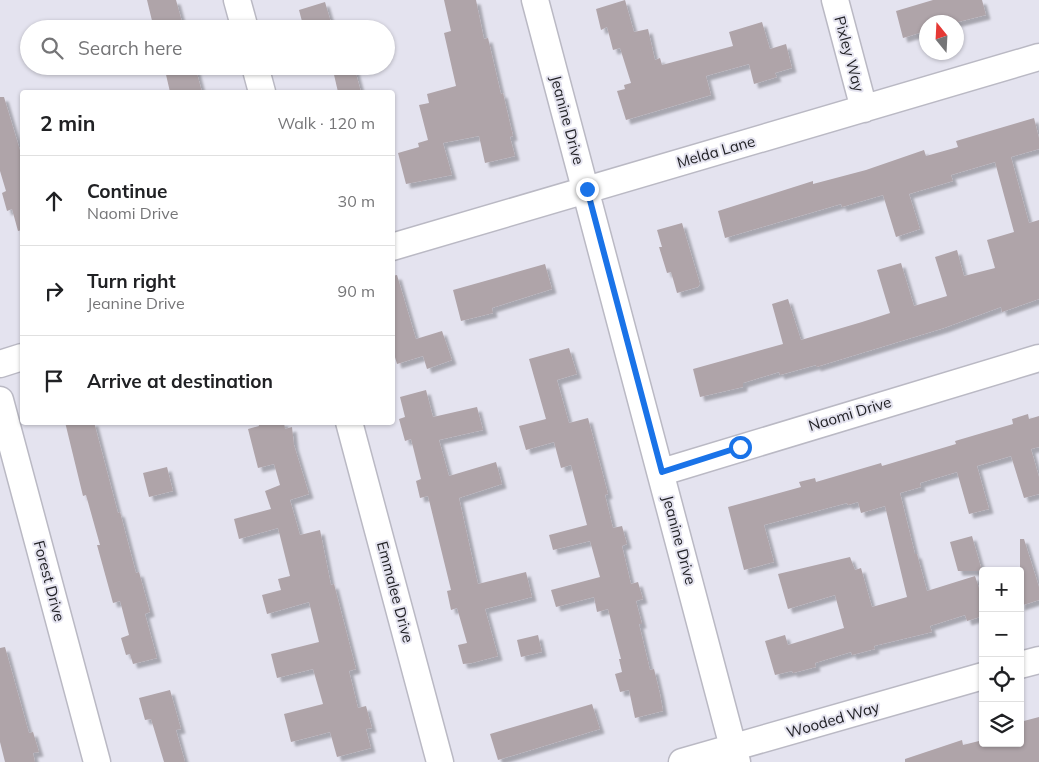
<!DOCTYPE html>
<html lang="en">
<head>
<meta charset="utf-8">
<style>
  :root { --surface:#fff; --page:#f2f2f2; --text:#202124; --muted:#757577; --line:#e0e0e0 }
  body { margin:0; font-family:Mulish,sans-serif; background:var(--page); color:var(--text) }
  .controls { position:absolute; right:15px; bottom:15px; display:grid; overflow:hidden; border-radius:5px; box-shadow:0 1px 4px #0004 }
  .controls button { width:45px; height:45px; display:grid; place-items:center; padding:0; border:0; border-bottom:1px solid var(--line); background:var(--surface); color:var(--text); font:25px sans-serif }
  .compass { position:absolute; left:919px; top:15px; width:45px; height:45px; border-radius:50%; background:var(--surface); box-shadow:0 1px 4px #0004; rotate:342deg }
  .stop { position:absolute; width:15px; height:15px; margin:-11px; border:4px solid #1a73e8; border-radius:50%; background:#fff }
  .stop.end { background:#1a73e8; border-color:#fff; box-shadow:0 1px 5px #0008 }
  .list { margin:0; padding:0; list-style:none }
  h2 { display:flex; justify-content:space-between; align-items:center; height:65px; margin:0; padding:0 20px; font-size:21px }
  h2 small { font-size:16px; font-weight:400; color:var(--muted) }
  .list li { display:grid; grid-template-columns:32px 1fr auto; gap:15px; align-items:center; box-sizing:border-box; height:90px; padding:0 20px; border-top:1px solid var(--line) }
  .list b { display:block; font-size:19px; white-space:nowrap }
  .list p { margin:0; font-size:16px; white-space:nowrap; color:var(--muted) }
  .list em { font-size:16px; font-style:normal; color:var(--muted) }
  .icon { flex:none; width:28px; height:28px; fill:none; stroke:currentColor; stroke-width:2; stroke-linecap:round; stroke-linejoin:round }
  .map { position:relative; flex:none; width:1039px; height:762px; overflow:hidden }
  .search { position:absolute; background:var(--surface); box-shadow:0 1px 4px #0004; left:20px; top:20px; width:375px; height:55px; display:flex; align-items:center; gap:12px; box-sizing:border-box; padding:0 18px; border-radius:28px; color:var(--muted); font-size:19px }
  .panel { position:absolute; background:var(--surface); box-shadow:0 1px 4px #0004; left:20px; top:90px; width:375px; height:335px; border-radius:5px }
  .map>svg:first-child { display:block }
  .building { fill:#afa4a9; filter:url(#shadow) }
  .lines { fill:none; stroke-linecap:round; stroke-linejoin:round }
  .minor-casing { stroke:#bab9c4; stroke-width:29 }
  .minor { stroke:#fff; stroke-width:26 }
  .route { stroke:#1a73e8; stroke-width:6 }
  .labels { text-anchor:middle; stroke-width:4; stroke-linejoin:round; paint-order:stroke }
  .street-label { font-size:15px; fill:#212125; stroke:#e4e3ef }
</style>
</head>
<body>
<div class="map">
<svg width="1039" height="762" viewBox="0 0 1039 762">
  <defs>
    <filter id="shadow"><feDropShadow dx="4.5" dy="4.5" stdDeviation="1" flood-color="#0004"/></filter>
  </defs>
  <rect width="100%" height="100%" fill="#e4e3ef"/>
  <path class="building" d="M 147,0 L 176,0 L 184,29 L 154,29 Z
    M 444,0 L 476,0 L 484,39 L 488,38 L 501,94 L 503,93 L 513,136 L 510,137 L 515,156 L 485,163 L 479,136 L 443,143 L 452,175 L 406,184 L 398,153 L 419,147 L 418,143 L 428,140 L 419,105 L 429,103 L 427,94 L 456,86 L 444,33 L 451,31 Z
    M 625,0 L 634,32 L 648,29 L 655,60 L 660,58 L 662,65 L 733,46 L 729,32 L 762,22 L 770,49 L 786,44 L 792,68 L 775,73 L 777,77 L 754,84 L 749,64 L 706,76 L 711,95 L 626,120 L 617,91 L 625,89 L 624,85 L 631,83 L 620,48 L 613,50 L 607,27 L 601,30 L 596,9 Z
    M 933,0 L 982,0 L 986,15 L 958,22 L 926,22 L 926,31 L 903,38 L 896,11 Z
    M 325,2 L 333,29 L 304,29 L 299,10 Z
    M 164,66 L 195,66 L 202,92 L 170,92 Z
    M 332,66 L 354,66 L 361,92 L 338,92 Z
    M 0,97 L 4,97 L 22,157 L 22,230 L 18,231 L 12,209 L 7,211 L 2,193 L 6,191 L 0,171 Z
    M 1034,118 L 1039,138 L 1039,149 L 1011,157 L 1029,223 L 1039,220 L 1039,299 L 1002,312 L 1001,307 L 944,328 L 816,367 L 816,365 L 780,375 L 779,372 L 743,383 L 743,387 L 700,397 L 693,369 L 783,344 L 772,304 L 788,299 L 801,340 L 862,322 L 890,313 L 877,270 L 901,263 L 914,306 L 947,296 L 935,257 L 957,250 L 964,276 L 995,268 L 987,240 L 1014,232 L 995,162 L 951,175 L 953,181 L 909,194 L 920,229 L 896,237 L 883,195 L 842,207 L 841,204 L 725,238 L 718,211 L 813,181 L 813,184 L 866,170 L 924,150 L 926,156 L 958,147 L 956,141 Z
    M 682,223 L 700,284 L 698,287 L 677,293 L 671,272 L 667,273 L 659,247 L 662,247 L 657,230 Z
    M 545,264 L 552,289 L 492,308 L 493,313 L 461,321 L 453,290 Z
    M 397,275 L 416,339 L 442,331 L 452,360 L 427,369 L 423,356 L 397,364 L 392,347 L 392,276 Z
    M 569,348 L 577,374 L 557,380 L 569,423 L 588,418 L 608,494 L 605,495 L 613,528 L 622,526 L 627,544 L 622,546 L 631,584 L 638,582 L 643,599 L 636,601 L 642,624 L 639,624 L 650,670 L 654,669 L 660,694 L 663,711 L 635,718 L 629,690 L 620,692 L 615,674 L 622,672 L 619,659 L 621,659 L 608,609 L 597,612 L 594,597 L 556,607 L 551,590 L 600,577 L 590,541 L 553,550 L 549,535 L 587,525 L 571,465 L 561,468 L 554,442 L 526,450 L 519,426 L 546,419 L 529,359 Z
    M 426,390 L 433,417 L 477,407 L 483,430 L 439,440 L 449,476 L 496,462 L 502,484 L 459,498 L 478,584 L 526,572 L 532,597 L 485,609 L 498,656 L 472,663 L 463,664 L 458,645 L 467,643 L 457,608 L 451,610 L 447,591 L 451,590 L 428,496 L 420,498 L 416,481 L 421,479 L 411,439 L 405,441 L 399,419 L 405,417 L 400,397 Z
    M 1028,414 L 1029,419 L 1039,416 L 1039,447 L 1031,449 L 1039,477 L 1039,494 L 1024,498 L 1011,456 L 977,466 L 989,509 L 969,514 L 957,472 L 920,483 L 921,487 L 900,493 L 915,554 L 917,554 L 927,591 L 975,576 L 983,600 L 983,616 L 967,621 L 965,615 L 930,626 L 932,632 L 874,646 L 875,649 L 852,655 L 851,652 L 815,663 L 816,667 L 793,673 L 792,671 L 775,675 L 765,641 L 785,635 L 788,645 L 844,628 L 835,595 L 788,609 L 778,574 L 850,557 L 855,570 L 861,568 L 872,607 L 907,597 L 885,506 L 861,513 L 858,502 L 848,505 L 847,503 L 764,525 L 774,562 L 744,570 L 728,507 L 801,487 L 799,482 L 815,478 L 816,482 L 881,463 L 882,466 L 956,444 L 955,441 L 1013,424 L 1012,419 Z
    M 65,422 L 94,422 L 118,513 L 120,512 L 136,573 L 139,572 L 150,612 L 145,614 L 157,658 L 133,664 L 130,654 L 126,655 L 121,638 L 129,635 L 120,601 L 113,603 L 97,545 L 100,545 L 86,495 L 83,496 Z
    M 258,422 L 284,422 L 285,429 L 292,427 L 294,445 L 309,494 L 290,500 L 300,535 L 320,530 L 331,585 L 334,584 L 356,669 L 349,671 L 358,708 L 366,706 L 372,728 L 366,729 L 371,748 L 337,757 L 330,732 L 291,742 L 284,714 L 323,704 L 313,669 L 277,678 L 271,654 L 319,642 L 309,602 L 267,614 L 262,595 L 281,590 L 278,579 L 290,576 L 278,528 L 239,539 L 234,519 L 271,509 L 265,491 L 280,485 L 274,464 L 258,468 L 248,429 L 259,426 Z
    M 167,467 L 173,491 L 149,497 L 143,473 Z
    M 972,536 L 982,571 L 958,571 L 950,542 Z
    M 1020,539 L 1024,539 L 1039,587 L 1039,600 L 1020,606 Z
    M 538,635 L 542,652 L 521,657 L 517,640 Z
    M 5,647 L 29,733 L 33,732 L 39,752 L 33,753 L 35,762 L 5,762 L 0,742 L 0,648 Z
    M 170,690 L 181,729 L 176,730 L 185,762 L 164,762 L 151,719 L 145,720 L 139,698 Z
    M 592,704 L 600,729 L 498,760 L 490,734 Z
    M 1039,717 L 1039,762 L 905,762 L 905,759 L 962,740 L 963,745 L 983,740 L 983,743 L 1020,743 L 1020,722 Z"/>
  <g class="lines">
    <g class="minor-casing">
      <path id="minor" d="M 237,0 L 245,29
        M 535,0 L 737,762
        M 835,0 L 864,109
        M 255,66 L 262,92
        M 392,247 L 1039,57
        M 0,364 L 22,357
        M 0,400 L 97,762
        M 349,422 L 440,762
        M 662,472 L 1039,358
        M 1020,665 L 1039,660
        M 682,762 L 983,676"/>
    </g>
    <use href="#minor" class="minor"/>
  </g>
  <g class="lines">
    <path class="route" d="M 587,189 L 662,472 L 740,447"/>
  </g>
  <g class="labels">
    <g class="street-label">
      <text transform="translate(849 54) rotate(75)" y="5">Pixley Way</text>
      <text transform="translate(567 120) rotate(75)" y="5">Jeanine Drive</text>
      <text transform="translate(716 152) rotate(-16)" y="5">Melda Lane</text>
      <text transform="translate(850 414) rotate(-17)" y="5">Naomi Drive</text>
      <text transform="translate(679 540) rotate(75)" y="5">Jeanine Drive</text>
      <text transform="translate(49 581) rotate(75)" y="5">Forest Drive</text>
      <text transform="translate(395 592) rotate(75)" y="5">Emmalee Drive</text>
      <text transform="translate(833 720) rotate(-16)" y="5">Wooded Way</text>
    </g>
  </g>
</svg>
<div class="controls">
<button>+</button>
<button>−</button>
<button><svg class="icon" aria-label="locate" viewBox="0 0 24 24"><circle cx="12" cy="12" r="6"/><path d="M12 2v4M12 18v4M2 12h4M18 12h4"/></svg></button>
<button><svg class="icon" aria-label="layers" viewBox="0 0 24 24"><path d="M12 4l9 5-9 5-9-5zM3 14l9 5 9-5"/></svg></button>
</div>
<svg class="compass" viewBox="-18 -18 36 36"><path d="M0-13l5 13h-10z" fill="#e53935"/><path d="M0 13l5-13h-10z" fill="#757577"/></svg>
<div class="stop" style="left:740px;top:447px"></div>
<div class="stop end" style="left:587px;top:189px"></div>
<div class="search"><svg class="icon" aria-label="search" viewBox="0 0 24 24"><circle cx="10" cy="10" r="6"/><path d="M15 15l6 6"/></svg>Search here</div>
<section class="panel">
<h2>2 min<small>Walk · 120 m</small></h2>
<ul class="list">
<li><svg class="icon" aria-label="ahead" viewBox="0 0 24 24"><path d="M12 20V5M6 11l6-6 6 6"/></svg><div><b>Continue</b><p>Naomi Drive</p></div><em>30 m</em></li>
<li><svg class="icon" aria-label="right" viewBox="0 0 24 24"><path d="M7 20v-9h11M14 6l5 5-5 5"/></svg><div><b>Turn right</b><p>Jeanine Drive</p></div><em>90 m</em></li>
<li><svg class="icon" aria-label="arrive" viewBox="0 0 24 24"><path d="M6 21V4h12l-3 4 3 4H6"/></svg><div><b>Arrive at destination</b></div></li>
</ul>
</section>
</div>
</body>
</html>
